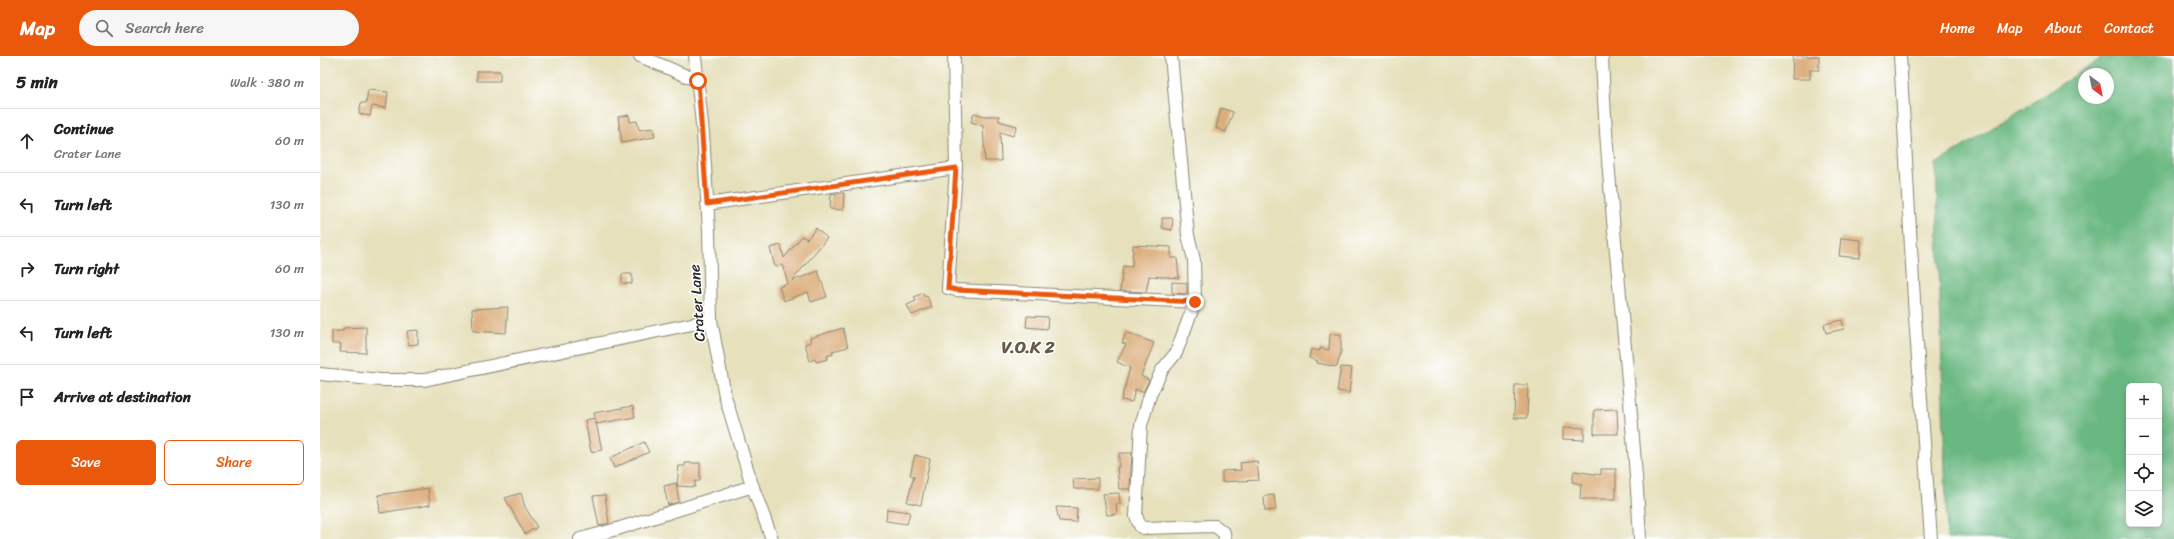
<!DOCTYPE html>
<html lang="en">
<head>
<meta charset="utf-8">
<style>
  :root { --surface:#fff; --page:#f6f6f6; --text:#222; --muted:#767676; --line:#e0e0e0; --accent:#ea580c }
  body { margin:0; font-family:Sriracha,sans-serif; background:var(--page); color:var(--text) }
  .controls { position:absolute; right:12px; bottom:12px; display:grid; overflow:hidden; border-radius:6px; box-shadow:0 2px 6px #0003 }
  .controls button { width:36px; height:36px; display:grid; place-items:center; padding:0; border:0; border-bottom:1px solid var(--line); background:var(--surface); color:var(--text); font:20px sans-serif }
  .compass { position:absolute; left:1758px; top:12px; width:36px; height:36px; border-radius:50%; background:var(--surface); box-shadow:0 2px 6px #0003; rotate:148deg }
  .stop { position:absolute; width:12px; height:12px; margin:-9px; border:3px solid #ea580c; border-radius:50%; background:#fff }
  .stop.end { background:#ea580c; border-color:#fff; box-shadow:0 1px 4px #0008 }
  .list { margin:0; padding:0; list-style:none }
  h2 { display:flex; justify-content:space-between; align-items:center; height:52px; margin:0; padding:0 16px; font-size:17px }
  h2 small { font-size:13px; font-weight:400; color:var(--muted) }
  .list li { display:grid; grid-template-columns:26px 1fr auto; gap:12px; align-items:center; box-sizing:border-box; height:64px; padding:0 16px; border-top:1px solid var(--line) }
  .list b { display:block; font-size:15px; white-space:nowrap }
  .list p { margin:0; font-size:13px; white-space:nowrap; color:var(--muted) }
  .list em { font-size:13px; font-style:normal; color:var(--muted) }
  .actions { display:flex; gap:8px; padding:12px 16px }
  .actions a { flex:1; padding:9px 0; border:1px solid var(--accent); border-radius:6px; text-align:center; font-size:14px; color:var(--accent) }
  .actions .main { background:var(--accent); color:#fff }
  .icon { flex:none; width:22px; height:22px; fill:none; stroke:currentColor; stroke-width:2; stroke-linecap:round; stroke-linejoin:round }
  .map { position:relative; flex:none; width:1854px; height:483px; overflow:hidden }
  header { display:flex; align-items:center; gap:24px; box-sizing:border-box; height:56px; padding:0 20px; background:var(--accent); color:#fff }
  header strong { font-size:19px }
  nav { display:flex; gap:22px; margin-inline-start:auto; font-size:14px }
  .search { width:280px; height:36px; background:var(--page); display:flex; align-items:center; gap:10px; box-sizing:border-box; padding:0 14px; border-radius:22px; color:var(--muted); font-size:15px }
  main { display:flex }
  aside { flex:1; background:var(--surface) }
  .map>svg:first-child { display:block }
  .forest { fill:#6bb881; stroke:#4b7256; fill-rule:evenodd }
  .building { fill:#dcae7d }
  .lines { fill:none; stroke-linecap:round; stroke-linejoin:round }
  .minor-casing { stroke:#888673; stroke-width:14 }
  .minor { stroke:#fff; stroke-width:12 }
  .route { stroke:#ea580c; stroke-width:5 }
  .labels { text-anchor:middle; stroke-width:3; stroke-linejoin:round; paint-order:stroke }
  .street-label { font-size:15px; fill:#2b2b2b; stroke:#fff }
  .quarter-label { font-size:17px; font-weight:bold; fill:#695948; stroke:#fff }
</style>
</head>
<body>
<header>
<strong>Map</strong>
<div class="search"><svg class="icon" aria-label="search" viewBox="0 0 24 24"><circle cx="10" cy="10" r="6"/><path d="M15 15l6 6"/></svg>Search here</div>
<nav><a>Home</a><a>Map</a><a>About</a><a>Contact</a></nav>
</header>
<main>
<aside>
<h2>5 min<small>Walk · 380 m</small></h2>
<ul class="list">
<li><svg class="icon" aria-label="ahead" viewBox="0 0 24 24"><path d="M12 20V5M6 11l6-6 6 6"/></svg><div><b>Continue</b><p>Crater Lane</p></div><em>60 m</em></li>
<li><svg class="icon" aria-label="left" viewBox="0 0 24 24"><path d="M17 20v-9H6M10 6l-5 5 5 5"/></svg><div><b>Turn left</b></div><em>130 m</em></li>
<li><svg class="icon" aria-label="right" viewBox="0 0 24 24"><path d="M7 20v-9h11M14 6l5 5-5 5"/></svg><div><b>Turn right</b></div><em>60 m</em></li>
<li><svg class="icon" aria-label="left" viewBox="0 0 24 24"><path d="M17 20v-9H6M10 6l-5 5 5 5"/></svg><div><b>Turn left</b></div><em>130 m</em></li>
<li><svg class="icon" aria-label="arrive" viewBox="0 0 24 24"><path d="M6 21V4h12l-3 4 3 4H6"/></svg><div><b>Arrive at destination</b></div></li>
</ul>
<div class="actions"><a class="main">Save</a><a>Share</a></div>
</aside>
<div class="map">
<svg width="1854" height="483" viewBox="0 0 1854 483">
  <rect width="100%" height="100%" fill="#fff"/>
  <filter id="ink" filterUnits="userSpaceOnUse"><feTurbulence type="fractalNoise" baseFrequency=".025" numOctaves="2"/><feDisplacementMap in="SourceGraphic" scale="8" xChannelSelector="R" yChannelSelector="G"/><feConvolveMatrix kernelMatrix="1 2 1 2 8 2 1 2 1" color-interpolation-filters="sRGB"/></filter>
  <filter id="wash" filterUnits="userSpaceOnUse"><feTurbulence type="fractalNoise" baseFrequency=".012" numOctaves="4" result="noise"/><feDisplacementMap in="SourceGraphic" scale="16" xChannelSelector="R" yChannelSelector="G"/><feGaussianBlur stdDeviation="0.9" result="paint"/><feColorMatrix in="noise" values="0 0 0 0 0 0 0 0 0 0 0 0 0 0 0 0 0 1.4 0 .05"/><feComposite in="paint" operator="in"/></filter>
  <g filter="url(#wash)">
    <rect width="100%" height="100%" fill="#e6e0bb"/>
    <path class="forest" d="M 1785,0 L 1854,0 L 1854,483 L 1627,483 L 1616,108 ZM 1764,18 L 1788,18 L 1788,42 L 1764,42 ZM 1809,330 L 1839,330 L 1839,468 L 1809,468 Z"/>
    <g id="blocks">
      <path class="building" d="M 1473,0 L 1499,0 L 1499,14 L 1490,14 L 1490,23 L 1472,23 Z
        M 157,15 L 180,15 L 180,25 L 157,25 Z
        M 48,34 L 68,36 L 66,52 L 52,50 L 50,60 L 39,58 L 41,47 L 46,47 Z
        M 901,52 L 913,56 L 906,76 L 896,72 Z
        M 654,57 L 664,60 L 679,60 L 679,65 L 697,70 L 693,80 L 680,76 L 681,105 L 665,105 L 663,70 L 651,66 Z
        M 309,59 L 310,66 L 317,65 L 319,74 L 333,72 L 335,81 L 302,87 L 298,61 Z
        M 524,137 L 523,154 L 510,153 L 511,138 Z
        M 842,162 L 853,162 L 852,174 L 842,172 Z
        M 496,172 L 507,182 L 472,225 L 498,215 L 507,241 L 491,246 L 488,236 L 464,245 L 459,231 L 468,227 L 462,209 L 455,211 L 450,192 L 461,189 L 464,202 L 482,180 L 487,183 Z
        M 1521,182 L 1541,184 L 1540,202 L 1519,200 Z
        M 813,189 L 851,191 L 851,202 L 857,202 L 859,222 L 829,220 L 826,236 L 800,235 L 803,210 L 812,211 Z
        M 302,218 L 312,218 L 312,228 L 302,227 Z
        M 852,226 L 867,227 L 867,238 L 852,237 Z
        M 603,237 L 605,241 L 607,240 L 612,251 L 592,259 L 587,249 L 596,245 L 594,241 Z
        M 188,251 L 186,277 L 153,275 L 152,253 Z
        M 707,260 L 728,261 L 727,273 L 706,271 Z
        M 1522,264 L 1524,273 L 1506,277 L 1504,268 Z
        M 46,271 L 46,297 L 20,296 L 21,288 L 12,288 L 12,275 L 23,275 L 23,272 Z
        M 523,272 L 528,291 L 512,295 L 513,298 L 507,300 L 508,303 L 496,306 L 495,303 L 490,305 L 485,288 L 491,286 L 490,282 Z
        M 98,274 L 98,288 L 89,289 L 87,275 Z
        M 806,276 L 834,287 L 821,320 L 829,324 L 823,336 L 815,333 L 812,346 L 801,344 L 810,312 L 797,306 L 806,288 L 802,287 Z
        M 1010,278 L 1021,278 L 1021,296 L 1017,311 L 997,307 L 998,305 L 989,302 L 991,293 L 1000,295 L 1000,292 L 1009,294 Z
        M 1021,311 L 1032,312 L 1029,337 L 1017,335 Z
        M 1195,329 L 1208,329 L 1207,362 L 1194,362 Z
        M 313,350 L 315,361 L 276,368 L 274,357 Z
        M 1297,353 L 1298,378 L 1274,378 L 1274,354 Z
        M 275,362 L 282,394 L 271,396 L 265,364 Z
        M 1243,371 L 1264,372 L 1264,384 L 1243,383 Z
        M 324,386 L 329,396 L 294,412 L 290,402 Z
        M 799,397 L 812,397 L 810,433 L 799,433 L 797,411 L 799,411 Z
        M 595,399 L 610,403 L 601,449 L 587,446 L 594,420 L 590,419 Z
        M 937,405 L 939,424 L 902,426 L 902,415 L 921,414 L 920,407 Z
        M 365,407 L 380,407 L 380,425 L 375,425 L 375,431 L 357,430 L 359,410 L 365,410 Z
        M 1281,413 L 1296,413 L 1296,443 L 1260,443 L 1261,428 L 1252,426 L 1254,415 L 1281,419 Z
        M 778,422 L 778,433 L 754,433 L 753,423 Z
        M 356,427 L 359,446 L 348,449 L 344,430 Z
        M 108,432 L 110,449 L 60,457 L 58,439 Z
        M 201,437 L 205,451 L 217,471 L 205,478 L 185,442 Z
        M 799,437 L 800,448 L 796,448 L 797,458 L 787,459 L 783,438 Z
        M 285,439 L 289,467 L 279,470 L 273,440 Z
        M 954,439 L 956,454 L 945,455 L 944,440 Z
        M 736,451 L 757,452 L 756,466 L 739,465 Z
        M 567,453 L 590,456 L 587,468 L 566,465 Z"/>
    </g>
  </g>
  <g filter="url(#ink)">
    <use href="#blocks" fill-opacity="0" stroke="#888673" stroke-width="1"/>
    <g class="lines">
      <g class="minor-casing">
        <path id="minor" d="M 320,0 L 378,25
          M 375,0 L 383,78 L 389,175 L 391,264 L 405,340 L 432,429 L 452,483
          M 634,0 L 636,112 L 628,232 L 636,234 L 875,246
          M 851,0 L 868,179 L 874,204 L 875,246 L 856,297 L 842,314 L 830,339 L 821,369 L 816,460 L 820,470 L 823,472 L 895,470 L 904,477 L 905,483
          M 1282,0 C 1288,161 1312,322 1320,483
          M 1580,0 L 1595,261 L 1611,483
          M 387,148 L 636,112
          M 0,318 L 61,324 L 104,324 L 391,264
          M 260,483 L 297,473 L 433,430"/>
      </g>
      <use href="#minor" class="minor"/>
    </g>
  </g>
  <g class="lines" filter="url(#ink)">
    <path class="route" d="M 378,25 L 387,148 L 636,112 L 628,232 L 636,234 L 875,246"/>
  </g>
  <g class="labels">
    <g class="street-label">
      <text transform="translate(377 247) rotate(-94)" y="5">Crater Lane</text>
    </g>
    <g class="quarter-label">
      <text x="708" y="297">V.O.K 2</text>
    </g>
  </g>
</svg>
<div class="controls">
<button>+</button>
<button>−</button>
<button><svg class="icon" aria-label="locate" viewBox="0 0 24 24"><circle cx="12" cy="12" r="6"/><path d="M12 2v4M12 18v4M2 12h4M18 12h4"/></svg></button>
<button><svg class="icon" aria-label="layers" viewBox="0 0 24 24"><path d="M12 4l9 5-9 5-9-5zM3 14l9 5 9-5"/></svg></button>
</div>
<svg class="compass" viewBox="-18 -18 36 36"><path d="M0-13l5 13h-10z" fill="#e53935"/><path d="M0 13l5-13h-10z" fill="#767676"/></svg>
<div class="stop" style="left:378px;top:25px"></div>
<div class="stop end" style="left:875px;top:246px"></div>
</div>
</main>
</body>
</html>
